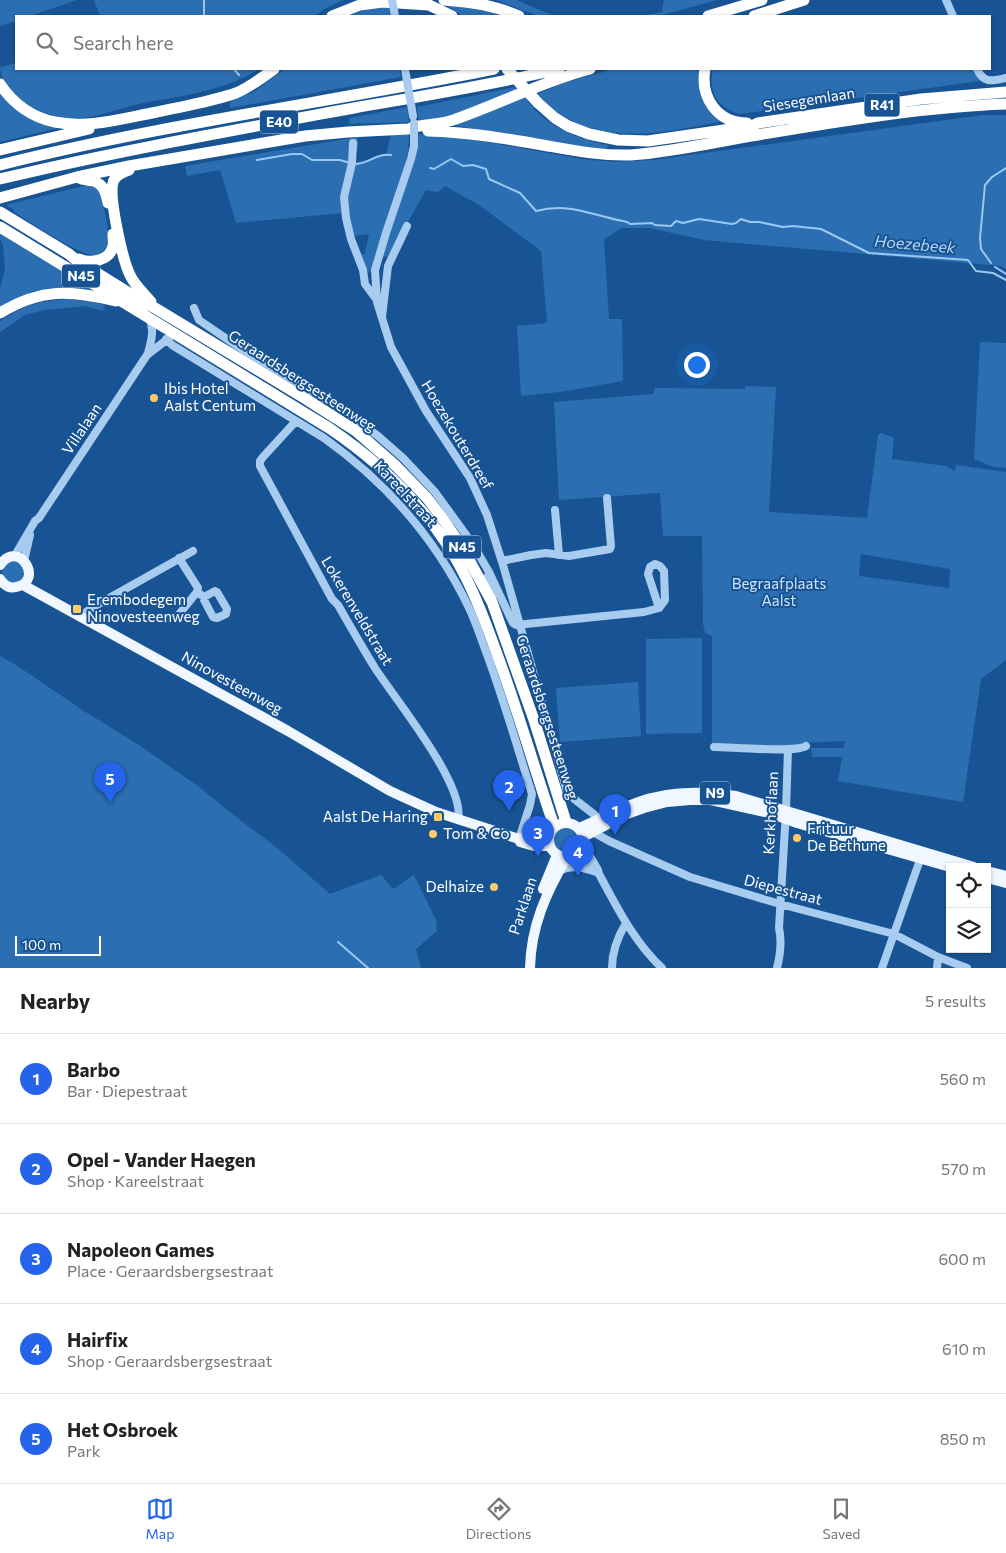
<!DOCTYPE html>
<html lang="en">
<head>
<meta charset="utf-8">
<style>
  :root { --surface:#fff; --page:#f6f6f6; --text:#222; --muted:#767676; --line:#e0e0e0; --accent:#2563eb }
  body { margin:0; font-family:Commissioner,sans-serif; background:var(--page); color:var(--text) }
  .controls { position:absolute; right:15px; bottom:15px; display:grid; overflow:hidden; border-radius:0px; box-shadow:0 1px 4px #0004 }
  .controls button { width:45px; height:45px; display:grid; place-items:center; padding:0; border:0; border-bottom:1px solid var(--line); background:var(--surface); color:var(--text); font:25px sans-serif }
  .scale { position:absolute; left:15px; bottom:12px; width:86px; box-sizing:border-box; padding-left:5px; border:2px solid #fff; border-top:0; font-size:14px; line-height:18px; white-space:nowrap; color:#fff; -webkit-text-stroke:4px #185493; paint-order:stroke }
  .you { position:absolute; left:696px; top:364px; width:18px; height:18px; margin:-12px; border:4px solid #fff; border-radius:50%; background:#1a73e8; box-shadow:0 0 0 8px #1a73e833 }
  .badge { display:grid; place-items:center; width:32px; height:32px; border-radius:50%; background:var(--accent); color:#fff; font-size:16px; font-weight:700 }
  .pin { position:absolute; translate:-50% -41px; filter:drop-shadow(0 1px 2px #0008) }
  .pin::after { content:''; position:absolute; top:26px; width:18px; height:15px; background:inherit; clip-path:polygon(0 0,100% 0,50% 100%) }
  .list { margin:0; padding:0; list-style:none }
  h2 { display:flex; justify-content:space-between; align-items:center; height:65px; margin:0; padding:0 20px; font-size:21px }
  h2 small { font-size:16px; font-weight:400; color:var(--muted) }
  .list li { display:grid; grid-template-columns:32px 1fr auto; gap:15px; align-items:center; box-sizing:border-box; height:90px; padding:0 20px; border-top:1px solid var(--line) }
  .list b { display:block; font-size:19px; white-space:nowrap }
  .list p { margin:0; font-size:16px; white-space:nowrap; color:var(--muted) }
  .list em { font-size:16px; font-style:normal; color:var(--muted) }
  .icon { flex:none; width:28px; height:28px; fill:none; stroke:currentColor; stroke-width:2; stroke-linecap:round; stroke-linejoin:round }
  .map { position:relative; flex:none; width:1006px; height:968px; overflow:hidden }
  .search { position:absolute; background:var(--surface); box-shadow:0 1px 4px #0004; left:15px; right:15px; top:15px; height:55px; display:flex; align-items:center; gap:12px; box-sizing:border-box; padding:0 18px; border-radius:0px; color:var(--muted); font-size:19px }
  .sheet { height:515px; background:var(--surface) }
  nav { display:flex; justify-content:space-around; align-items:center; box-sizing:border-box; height:70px; border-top:1px solid var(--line); background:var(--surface); font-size:14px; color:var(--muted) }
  nav a { display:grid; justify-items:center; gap:2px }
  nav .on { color:var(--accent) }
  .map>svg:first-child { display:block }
  .green { fill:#2b6fb2; fill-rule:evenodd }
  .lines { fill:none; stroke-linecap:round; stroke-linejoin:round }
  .stream { stroke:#9bc8f2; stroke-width:2 }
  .minor { stroke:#a8ccf0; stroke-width:8 }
  .major { stroke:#f1f7ff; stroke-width:10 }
  .highway { stroke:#fff; stroke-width:11 }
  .minor-bridge { stroke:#a8ccf0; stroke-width:8 }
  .highway-bridge { stroke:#fff; stroke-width:11 }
  .poi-dot { fill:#ffcb67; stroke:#185493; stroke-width:2 }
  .labels { text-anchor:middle; stroke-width:4; stroke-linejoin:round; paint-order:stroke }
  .shield { fill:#185493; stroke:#baccdf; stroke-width:1 }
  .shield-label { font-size:14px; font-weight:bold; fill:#fff }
  .street-label { font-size:15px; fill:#fff; stroke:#185493 }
  .poi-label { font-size:15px; fill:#fff; stroke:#185493; text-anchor:start }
  .park-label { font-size:15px; fill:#cfe5fb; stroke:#185493 }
  .water-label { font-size:16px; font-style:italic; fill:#b4d6f7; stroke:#185493 }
</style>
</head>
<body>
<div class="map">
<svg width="1006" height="968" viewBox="0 0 1006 968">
  <rect width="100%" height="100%" fill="#185493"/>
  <path class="green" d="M 0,0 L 77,0 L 30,16 L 16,16 L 16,21 L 0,26 Z
    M 94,0 L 343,0 L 324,9 L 315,16 L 100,16 Z
    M 496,0 L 516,0 L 554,16 L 538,16 Z
    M 664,0 L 717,0 L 662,15 L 640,16 L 662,12 Z
    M 440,3 L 451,3 L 512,16 L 463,16 L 449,7 Z
    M 376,7 L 389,7 L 390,16 L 345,16 Z
    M 16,63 L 16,69 L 259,69 C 221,93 177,96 134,105 C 115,110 95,118 74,118 C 46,119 0,97 0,65 L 1,67 Z
    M 284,69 L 399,69 L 401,77 L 230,108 L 230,102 L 257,90 Z
    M 614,69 L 700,69 L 723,121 C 660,134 586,150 537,94 L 567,82 Z
    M 713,69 L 974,69 L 980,81 L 740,114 C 717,107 708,93 713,69 Z
    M 516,87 L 519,91 L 453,116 L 419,122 L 417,107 Z
    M 0,93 L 62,127 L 0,142 Z
    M 525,97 C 542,125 577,139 608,145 L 607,149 L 594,149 L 452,125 Z
    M 407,107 L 409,122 L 350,124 L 349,118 Z
    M 983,115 L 1006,115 L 1006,269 L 1001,266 L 704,240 L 650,228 L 622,228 L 604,239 L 609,319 L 622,319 L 623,381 L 560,392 L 521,396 L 517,326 L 547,323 L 541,251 L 479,205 L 445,186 L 438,192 L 426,190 L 388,257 L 382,256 L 415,158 L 419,134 L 476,140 L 581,159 L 615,162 L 653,160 Z
    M 391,134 L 409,134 L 408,153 L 401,179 L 372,272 L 365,271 L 359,254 L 365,254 L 369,234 L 352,236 L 346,207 L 348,186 L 354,163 L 386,155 Z
    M 358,137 L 358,150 L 351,154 L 343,213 L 236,223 L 220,170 L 187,176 L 185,166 Z
    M 88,185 L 97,188 L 101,194 C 103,205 111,235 108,244 C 106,250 99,255 93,255 C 76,253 30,222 14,212 L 14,210 L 6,205 Z
    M 0,233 L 96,290 L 62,288 L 34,291 L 0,308 L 0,289 L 5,268 L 3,245 L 0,239 Z
    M 68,299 L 91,301 L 105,305 L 103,311 L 86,306 L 44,310 L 25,315 L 0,332 L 0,321 C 24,305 39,301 68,299 Z
    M 980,342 L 1006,343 L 1006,468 L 993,467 L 974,459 Z
    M 745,386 L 776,387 L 769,512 L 867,518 L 878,435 L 881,433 L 894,438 L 892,459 L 946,466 L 955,471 L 956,465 L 1006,472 L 1006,660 L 981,679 L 963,802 L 838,781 L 842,757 L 812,757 L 811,748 L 844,748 L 845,741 L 802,743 L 801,747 L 712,744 L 712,636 L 705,633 L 703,623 L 702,536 L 663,536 L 660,493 L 559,500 L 554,402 L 654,394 L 654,388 L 745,389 ZM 861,554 L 950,569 L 949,588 L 859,576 Z
    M 14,560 L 24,565 L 24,580 L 10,584 L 2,576 C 1,566 6,564 14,560 Z
    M 702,638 L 702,733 L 646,734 L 646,639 Z
    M 0,656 L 16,665 L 84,711 L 142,747 L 199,787 L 240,820 L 276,847 L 330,894 L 381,875 L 393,889 L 414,875 L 436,920 L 437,931 L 416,949 L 421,968 L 0,968 Z
    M 638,682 L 641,736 L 560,742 L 556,688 Z
    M553 840a13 13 0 1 1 26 0a13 13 0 1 1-26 0Z"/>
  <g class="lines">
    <path class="stream" d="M 204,0 L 204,16
      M 234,69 L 239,75
      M 257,160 L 292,154 L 302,154 L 312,160 L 340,160 L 350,163
      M 355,164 C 369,164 376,153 391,155
      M 430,168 L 434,169 L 451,159 L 463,166 L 473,165 L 486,169 L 489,179 L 520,193 L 536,211 C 571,202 593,216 627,222 L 630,224 L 652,223 L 655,225 L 671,226 L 676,221 L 683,223 L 699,219 L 732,224 L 736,223 L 741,219 L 750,222 L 759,222 L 783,227 L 793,226 L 821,229 L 869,253 L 968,260 L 976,271 L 993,273 L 1006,280
      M 991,263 L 981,249 L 980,238 L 985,185 L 992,177 L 1006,168
      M 995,267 L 1006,274
      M 338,942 L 368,968"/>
    <path class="minor" d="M 946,0 L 953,16
      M 977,69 C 984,84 992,81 1006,78
      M 414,135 L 414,146 L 411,159 L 386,233 L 375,270 L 377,302 L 391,347 L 426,411 L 470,478 L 487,515 L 503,565 L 566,788 L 573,798 L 600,819
      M 353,143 L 352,163 L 344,197 L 346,218 L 351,239 L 363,270 L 365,284 L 376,299
      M 194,308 L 199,320 L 243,350 L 342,409 L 378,436 L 403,458 L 435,492 L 472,543 L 489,572 L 510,617 L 513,623 L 516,625 L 644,612 L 659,608 L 665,600 L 664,571 L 660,566 L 655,564 L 650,567 L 648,574 L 659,608
      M 382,317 L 388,266 L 407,226
      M 166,339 L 172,345 L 324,438 C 387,483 437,540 470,610 C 476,623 480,636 485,649 C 503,697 517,746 532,794 L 530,805 L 519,839
      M 148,353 C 151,342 155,329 149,318
      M 296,421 L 263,457 L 260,461 L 260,466 L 332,599 L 338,605 C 350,626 362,647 375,668 C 395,699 466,785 458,820
      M 555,510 L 559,555
      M 14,557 L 35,521 L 39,518 L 147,355 L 169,338
      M 179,558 L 198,588 L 197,592 L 180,613
      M 24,561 L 30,535
      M 502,561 L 531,555 L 546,553 L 569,556 L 610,549 L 611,546 L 607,498
      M 489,572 L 487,580 L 493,595
      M 197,592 L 204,597 L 204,600 L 213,617 L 217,618 L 226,614 L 227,609 L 217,592 L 215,591 L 204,597
      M 82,617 L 86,612 L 95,606 L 193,551
      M 714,747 C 729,747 797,753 806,746
      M 593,832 L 609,841 L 690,877 L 780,904 L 894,934 L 938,957 L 967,968
      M 583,844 L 598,870 L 599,874 C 617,907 634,942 662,968
      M 575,855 L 587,862 L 595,870
      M 560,871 C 571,864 584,868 596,872
      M 612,968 C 612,951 617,938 626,923
      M 777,968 C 780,956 782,941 779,928 L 786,811 L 788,749
      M 882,968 L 922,854
      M 937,968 L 938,957"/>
    <path class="major" d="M 0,565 C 19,538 45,582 16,587 C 9,589 4,585 0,579
      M 23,585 L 288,731 L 390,791 L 436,812 L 519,839 L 520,842 L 534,846 L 549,846
      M 778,816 L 797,823 L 950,867
      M549 840a17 17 0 1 1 34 0a17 17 0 1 1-34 0Z
      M 579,828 C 598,820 617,810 636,803 C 668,790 703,791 736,796 L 974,867
      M 583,837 L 627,814 L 644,808 L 667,802 L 690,800 L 711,800 L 765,812
      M 521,838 L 534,838 L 549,835
      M 987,871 L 1006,876
      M 987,878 L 1006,883
      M 543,889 L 557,855
      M 530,968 C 531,926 546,893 567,857"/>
    <path class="highway" d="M 444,0 C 472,2 493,5 519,16
      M 332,16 L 360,5 L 382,2 L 429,5 L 452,16
      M 708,16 L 762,0
      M 754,16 L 804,0
      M 705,69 C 700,97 717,123 747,123
      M 0,84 C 13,104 33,118 55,122 C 89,129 124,118 157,112 C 184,106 210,102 236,93 C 250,87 262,78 274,69
      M 538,103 L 555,118 L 568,126 L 589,134 L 618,140 L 648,141 L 752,126 L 758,123 L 921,99 L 1006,92
      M 428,131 C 469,132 509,139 548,146 C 576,151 603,156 631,155 C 671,152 711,143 751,136 C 835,122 921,107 1006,104
      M 0,150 L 89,129
      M 0,165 C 163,124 330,102 494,69
      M 129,170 C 123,172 117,174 114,180 C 107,193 123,261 130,275 C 135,286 144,293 151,302
      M 0,179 C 117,151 235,130 354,108 C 422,96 491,85 559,69
      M 81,179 C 85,180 89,180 93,181 C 104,184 106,193 108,203
      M 0,198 L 77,177 L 129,166 L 305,136 L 348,132 L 408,129 C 423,123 439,126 456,119 C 501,103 544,81 590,69
      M 0,212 L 69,254 L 76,260 L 145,303 L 155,308 L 306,399 L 356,431 L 396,466 L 427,498 L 443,519 L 462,547 L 492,602 L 534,720 L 566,822
      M 0,227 L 329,428 C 378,461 422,503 453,554 C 474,589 487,626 501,665 C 520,718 536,773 554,826
      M 79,259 C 90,264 110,261 113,246 C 114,242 113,238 113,234
      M 0,313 C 41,288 71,290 116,301"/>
    <path class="minor-bridge" d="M 392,0 L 395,16
      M 405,69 L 413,116
      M 414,123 L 414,135"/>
    <path class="highway-bridge" d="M 507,69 L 538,103"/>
  </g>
  <g class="poi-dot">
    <circle cx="154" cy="398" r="5"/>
    <rect x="72" y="604" width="10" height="10" rx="2.5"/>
    <rect x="433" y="812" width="10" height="10" rx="2.5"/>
    <circle cx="433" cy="834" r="5"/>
    <circle cx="797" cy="838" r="5"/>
    <circle cx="494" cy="887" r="5"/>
  </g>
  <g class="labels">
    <g class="shield">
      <rect x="864.5" y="93.5" width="35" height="23" rx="4"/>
      <rect x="260" y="110.5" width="38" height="23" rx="4"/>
      <rect x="62" y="264.5" width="38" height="23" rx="4"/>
      <rect x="443" y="535.5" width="38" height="23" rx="4"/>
      <rect x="700" y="781.5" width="30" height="23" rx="4"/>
    </g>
    <g class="shield-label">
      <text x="882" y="110">R41</text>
      <text x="279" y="127">E40</text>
      <text x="81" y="281">N45</text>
      <text x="462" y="552">N45</text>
      <text x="715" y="798">N9</text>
    </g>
    <g class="street-label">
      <text transform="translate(809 100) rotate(-9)" y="5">Siesegemlaan</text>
      <text transform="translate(302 381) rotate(33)" y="5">Geraardsbergsesteenweg</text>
      <text transform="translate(82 429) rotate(-56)" y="5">Villalaan</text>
      <text transform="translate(457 435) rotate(59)" y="5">Hoezekouterdreef</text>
      <text transform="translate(405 494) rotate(47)" y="5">Kareelstraat</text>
      <text transform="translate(357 611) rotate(59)" y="5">Lokerenveldstraat</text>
      <text transform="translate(232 683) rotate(29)" y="5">Ninovesteenweg</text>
      <text transform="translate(547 717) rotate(72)" y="5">Geraardsbergsesteenweg</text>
      <text transform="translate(771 813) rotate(-87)" y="5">Kerkhoflaan</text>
      <text transform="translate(783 890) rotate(15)" y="5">Diepestraat</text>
      <text transform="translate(523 906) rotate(-72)" y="5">Parklaan</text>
    </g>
    <g class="poi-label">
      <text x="164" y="394">Ibis Hotel<tspan x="164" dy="17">Aalst Centum</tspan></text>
      <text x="87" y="605">Erembodegem<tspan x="87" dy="17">Ninovesteenweg</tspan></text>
      <text x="428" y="822" text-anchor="end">Aalst De Haring</text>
      <text x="807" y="834">Frituur<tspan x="807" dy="17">De Bethune</tspan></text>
      <text x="443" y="839">Tom &amp; Co</text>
      <text x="484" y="892" text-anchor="end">Delhaize</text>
    </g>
    <g class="park-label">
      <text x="779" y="589">Begraafplaats<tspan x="779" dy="17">Aalst</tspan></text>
    </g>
    <g class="water-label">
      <text transform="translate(915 244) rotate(5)" y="6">Hoezebeek</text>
    </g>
  </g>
</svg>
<div class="controls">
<button><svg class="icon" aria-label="locate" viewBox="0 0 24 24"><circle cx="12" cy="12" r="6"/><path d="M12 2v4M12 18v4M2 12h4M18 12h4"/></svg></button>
<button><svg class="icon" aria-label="layers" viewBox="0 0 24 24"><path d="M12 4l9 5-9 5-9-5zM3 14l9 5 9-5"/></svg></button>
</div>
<div class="scale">100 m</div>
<div class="you"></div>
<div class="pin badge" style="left:615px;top:835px">1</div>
<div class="pin badge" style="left:509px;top:811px">2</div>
<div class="pin badge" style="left:538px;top:857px">3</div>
<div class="pin badge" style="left:578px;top:876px">4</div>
<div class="pin badge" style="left:110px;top:803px">5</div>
<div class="search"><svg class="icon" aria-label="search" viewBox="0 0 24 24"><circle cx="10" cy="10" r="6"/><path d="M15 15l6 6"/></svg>Search here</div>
</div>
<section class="sheet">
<h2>Nearby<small>5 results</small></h2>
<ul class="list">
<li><span class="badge">1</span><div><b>Barbo</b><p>Bar · Diepestraat</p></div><em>560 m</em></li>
<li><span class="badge">2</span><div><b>Opel - Vander Haegen</b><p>Shop · Kareelstraat</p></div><em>570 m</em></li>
<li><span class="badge">3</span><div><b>Napoleon Games</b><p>Place · Geraardsbergsestraat</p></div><em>600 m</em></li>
<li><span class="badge">4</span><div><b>Hairfix</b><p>Shop · Geraardsbergsestraat</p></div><em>610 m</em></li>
<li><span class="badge">5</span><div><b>Het Osbroek</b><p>Park</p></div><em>850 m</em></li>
</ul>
</section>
<nav>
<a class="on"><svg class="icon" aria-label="map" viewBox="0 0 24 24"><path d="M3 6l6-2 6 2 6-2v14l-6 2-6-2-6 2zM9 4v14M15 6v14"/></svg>Map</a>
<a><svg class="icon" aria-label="directions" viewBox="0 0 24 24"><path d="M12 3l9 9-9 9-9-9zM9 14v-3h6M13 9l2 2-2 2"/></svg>Directions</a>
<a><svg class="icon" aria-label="saved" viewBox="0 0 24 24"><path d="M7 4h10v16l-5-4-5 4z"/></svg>Saved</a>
</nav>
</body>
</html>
